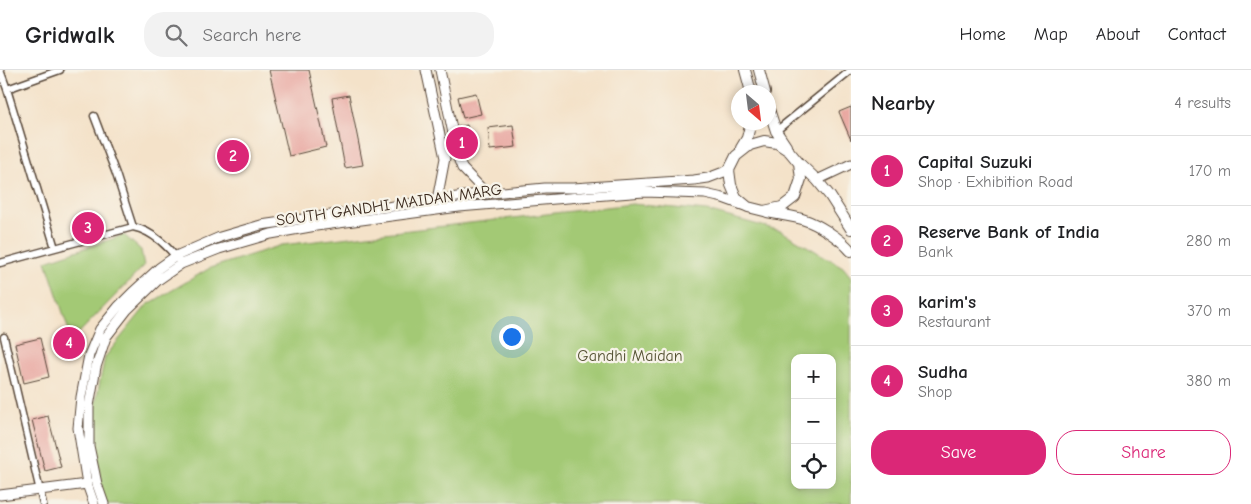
<!DOCTYPE html>
<html lang="en">
<head>
<meta charset="utf-8">
<style>
  :root { --surface:#fff; --page:#f2f2f2; --text:#202124; --muted:#757577; --line:#e0e0e0; --accent:#db2777 }
  body { margin:0; font-family:"Comic Neue",sans-serif; background:var(--page); color:var(--text) }
  .controls { position:absolute; right:15px; bottom:15px; display:grid; overflow:hidden; border-radius:10px; box-shadow:0 2px 8px #0003 }
  .controls button { width:45px; height:45px; display:grid; place-items:center; padding:0; border:0; border-bottom:1px solid var(--line); background:var(--surface); color:var(--text); font:25px sans-serif }
  .compass { position:absolute; left:731px; top:15px; width:45px; height:45px; border-radius:50%; background:var(--surface); box-shadow:0 2px 8px #0003; rotate:152deg }
  .you { position:absolute; left:511px; top:266px; width:18px; height:18px; margin:-12px; border:4px solid #fff; border-radius:50%; background:#1a73e8; box-shadow:0 0 0 8px #1a73e833 }
  .badge { display:grid; place-items:center; width:32px; height:32px; border-radius:50%; background:var(--accent); color:#fff; font-size:16px; font-weight:700 }
  .pin { position:absolute; translate:-50% -50%; border:2px solid #fff; box-shadow:0 1px 5px #0006 }
  .list { margin:0; padding:0; list-style:none }
  h2 { display:flex; justify-content:space-between; align-items:center; height:65px; margin:0; padding:0 20px; font-size:21px }
  h2 small { font-size:16px; font-weight:400; color:var(--muted) }
  .list li { display:grid; grid-template-columns:32px 1fr auto; gap:15px; align-items:center; box-sizing:border-box; height:70px; padding:0 20px; border-top:1px solid var(--line) }
  .list b { display:block; font-size:19px; white-space:nowrap }
  .list p { margin:0; font-size:16px; white-space:nowrap; color:var(--muted) }
  .list em { font-size:16px; font-style:normal; color:var(--muted) }
  .actions { display:flex; gap:10px; padding:15px 20px }
  .actions a { flex:1; padding:11px 0; border:1px solid var(--accent); border-radius:20px; text-align:center; font-size:18px; color:var(--accent) }
  .actions .main { background:var(--accent); color:#fff }
  .icon { flex:none; width:28px; height:28px; fill:none; stroke:currentColor; stroke-width:2; stroke-linecap:round; stroke-linejoin:round }
  .map { position:relative; flex:none; width:851px; height:434px; overflow:hidden }
  header { display:flex; align-items:center; gap:30px; box-sizing:border-box; height:70px; padding:0 25px; background:var(--surface); border-bottom:1px solid var(--line) }
  header strong { font-size:24px }
  nav { display:flex; gap:28px; margin-inline-start:auto; font-size:18px }
  .search { width:350px; height:45px; background:var(--page); display:flex; align-items:center; gap:12px; box-sizing:border-box; padding:0 18px; border-radius:20px; color:var(--muted); font-size:19px }
  main { display:flex }
  aside { flex:1; background:var(--surface) }
  .map>svg:first-child { display:block }
  .green { fill:#a3c974; stroke:#6f7a49; fill-rule:evenodd }
  .building { fill:#e8a49e }
  .lines { fill:none; stroke-linecap:round; stroke-linejoin:round }
  .street-casing { stroke:#574638; stroke-width:9 }
  .secondary-casing { stroke:#574638; stroke-width:11 }
  .primary-casing { stroke:#574638; stroke-width:12 }
  .street { stroke:#fff; stroke-width:6 }
  .secondary { stroke:#fff; stroke-width:9 }
  .primary { stroke:#fff; stroke-width:10 }
  .labels { text-anchor:middle; stroke-width:4.5; stroke-linejoin:round; paint-order:stroke }
  .street-label { font-size:16px; fill:#3b2a1e; stroke:#f7f3e8 }
  .park-label { font-size:16px; fill:#555234; stroke:#f7f3e8 }
</style>
</head>
<body>
<header>
<strong>Gridwalk</strong>
<div class="search"><svg class="icon" aria-label="search" viewBox="0 0 24 24"><circle cx="10" cy="10" r="6"/><path d="M15 15l6 6"/></svg>Search here</div>
<nav><a>Home</a><a>Map</a><a>About</a><a>Contact</a></nav>
</header>
<main>
<div class="map">
<svg width="851" height="434" viewBox="0 0 851 434">
  <rect width="100%" height="100%" fill="#f7f3e8"/>
  <filter id="ink" filterUnits="userSpaceOnUse"><feTurbulence type="fractalNoise" baseFrequency=".02" numOctaves="2"/><feDisplacementMap in="SourceGraphic" scale="10" xChannelSelector="R" yChannelSelector="G"/><feConvolveMatrix kernelMatrix="1 2 1 2 8 2 1 2 1" color-interpolation-filters="sRGB"/></filter>
  <filter id="wash" filterUnits="userSpaceOnUse"><feTurbulence type="fractalNoise" baseFrequency=".0096" numOctaves="4" result="noise"/><feDisplacementMap in="SourceGraphic" scale="20" xChannelSelector="R" yChannelSelector="G"/><feGaussianBlur stdDeviation="1.12" result="paint"/><feColorMatrix in="noise" values="0 0 0 0 0 0 0 0 0 0 0 0 0 0 0 0 0 1.4 0 .05"/><feComposite in="paint" operator="in"/></filter>
  <g filter="url(#wash)">
    <rect width="100%" height="100%" fill="#f4e2c9"/>
    <path class="green" d="M 632,134 L 707,141 L 781,161 L 843,197 L 851,207 L 851,434 L 106,434 L 102,424 L 93,345 L 105,287 L 147,235 L 210,198 L 282,175 ZM 795,288 L 832,288 L 832,415 L 795,415 Z
      M 124,165 L 141,180 L 144,196 L 72,270 L 46,191 Z"/>
    <g id="blocks">
      <path class="building" d="M 269,0 L 309,0 L 326,77 L 289,86 Z
        M 476,23 L 481,44 L 463,48 L 458,27 Z
        M 349,25 L 363,95 L 345,98 L 332,28 Z
        M 851,37 L 851,70 L 839,42 Z
        M 467,55 L 472,83 L 464,85 L 458,57 Z
        M 513,55 L 516,77 L 490,80 L 488,58 Z
        M 40,268 L 49,307 L 24,313 L 15,274 Z
        M 48,346 L 61,397 L 45,401 L 32,350 Z"/>
    </g>
  </g>
  <g filter="url(#ink)">
    <use href="#blocks" fill-opacity="0" stroke="#574638" stroke-width="1"/>
    <g class="lines">
      <g class="street-casing">
        <path id="street" d="M 0,0 L 7,19 L 60,0
          M 94,46 L 116,104 L 133,157
          M 776,61 L 851,0
          M 55,178 L 133,157 C 153,161 170,178 181,194
          M 0,193 L 55,178 L 7,19
          M 4,267 L 43,434"/>
      </g>
      <g class="secondary-casing">
        <path id="secondary" d="M 426,0 L 445,88 L 437,130 L 442,131
          M 440,0 L 458,88 L 462,98 L 487,124
          M 817,110 L 851,94
          M 0,425 L 87,414
          M 94,434 L 87,414 L 78,358 L 81,327 L 89,285 L 100,259 L 118,237 L 134,221 L 159,198 L 176,186 L 220,167 L 261,155 L 471,125 L 545,118 L 573,118 L 694,110 L 708,108 L 729,100
          M 104,434 L 97,414 L 89,376 L 89,336 L 96,297 L 106,267 L 127,240 L 158,210 L 181,194 L 219,179 L 271,164 L 316,156 L 459,137 L 555,129 L 644,122 L 705,124 L 723,128 L 745,136"/>
      </g>
      <g class="primary-casing">
        <path id="primary" d="M 745,0 L 751,22
          M 759,0 L 765,22
          M 768,36 L 776,61 L 786,76
          M 764,71 L 777,73 L 789,81 L 799,93 L 801,109 L 795,127 L 782,137 L 764,141 L 748,137 L 736,127 L 731,115 L 729,100 L 736,86 L 750,75 Z
          M 741,78 L 747,68 L 751,52
          M 799,93 L 817,110 L 830,126 L 851,159
          M 767,142 C 779,144 791,146 802,149 C 818,154 840,168 851,181"/>
      </g>
      <use href="#street" class="street"/>
      <use href="#secondary" class="secondary"/>
      <use href="#primary" class="primary"/>
    </g>
  </g>
  <g class="labels">
    <g class="street-label">
      <text transform="translate(389 134) rotate(-8)" y="6">SOUTH GANDHI MAIDAN MARG</text>
    </g>
    <g class="park-label">
      <text x="630" y="291">Gandhi Maidan</text>
    </g>
  </g>
</svg>
<div class="controls">
<button>+</button>
<button>−</button>
<button><svg class="icon" aria-label="locate" viewBox="0 0 24 24"><circle cx="12" cy="12" r="6"/><path d="M12 2v4M12 18v4M2 12h4M18 12h4"/></svg></button>
</div>
<svg class="compass" viewBox="-18 -18 36 36"><path d="M0-13l5 13h-10z" fill="#e53935"/><path d="M0 13l5-13h-10z" fill="#757577"/></svg>
<div class="you"></div>
<div class="pin badge" style="left:462px;top:73px">1</div>
<div class="pin badge" style="left:233px;top:86px">2</div>
<div class="pin badge" style="left:88px;top:158px">3</div>
<div class="pin badge" style="left:69px;top:273px">4</div>
</div>
<aside>
<h2>Nearby<small>4 results</small></h2>
<ul class="list">
<li><span class="badge">1</span><div><b>Capital Suzuki</b><p>Shop · Exhibition Road</p></div><em>170 m</em></li>
<li><span class="badge">2</span><div><b>Reserve Bank of India</b><p>Bank</p></div><em>280 m</em></li>
<li><span class="badge">3</span><div><b>karim's</b><p>Restaurant</p></div><em>370 m</em></li>
<li><span class="badge">4</span><div><b>Sudha</b><p>Shop</p></div><em>380 m</em></li>
</ul>
<div class="actions"><a class="main">Save</a><a>Share</a></div>
</aside>
</main>
</body>
</html>
